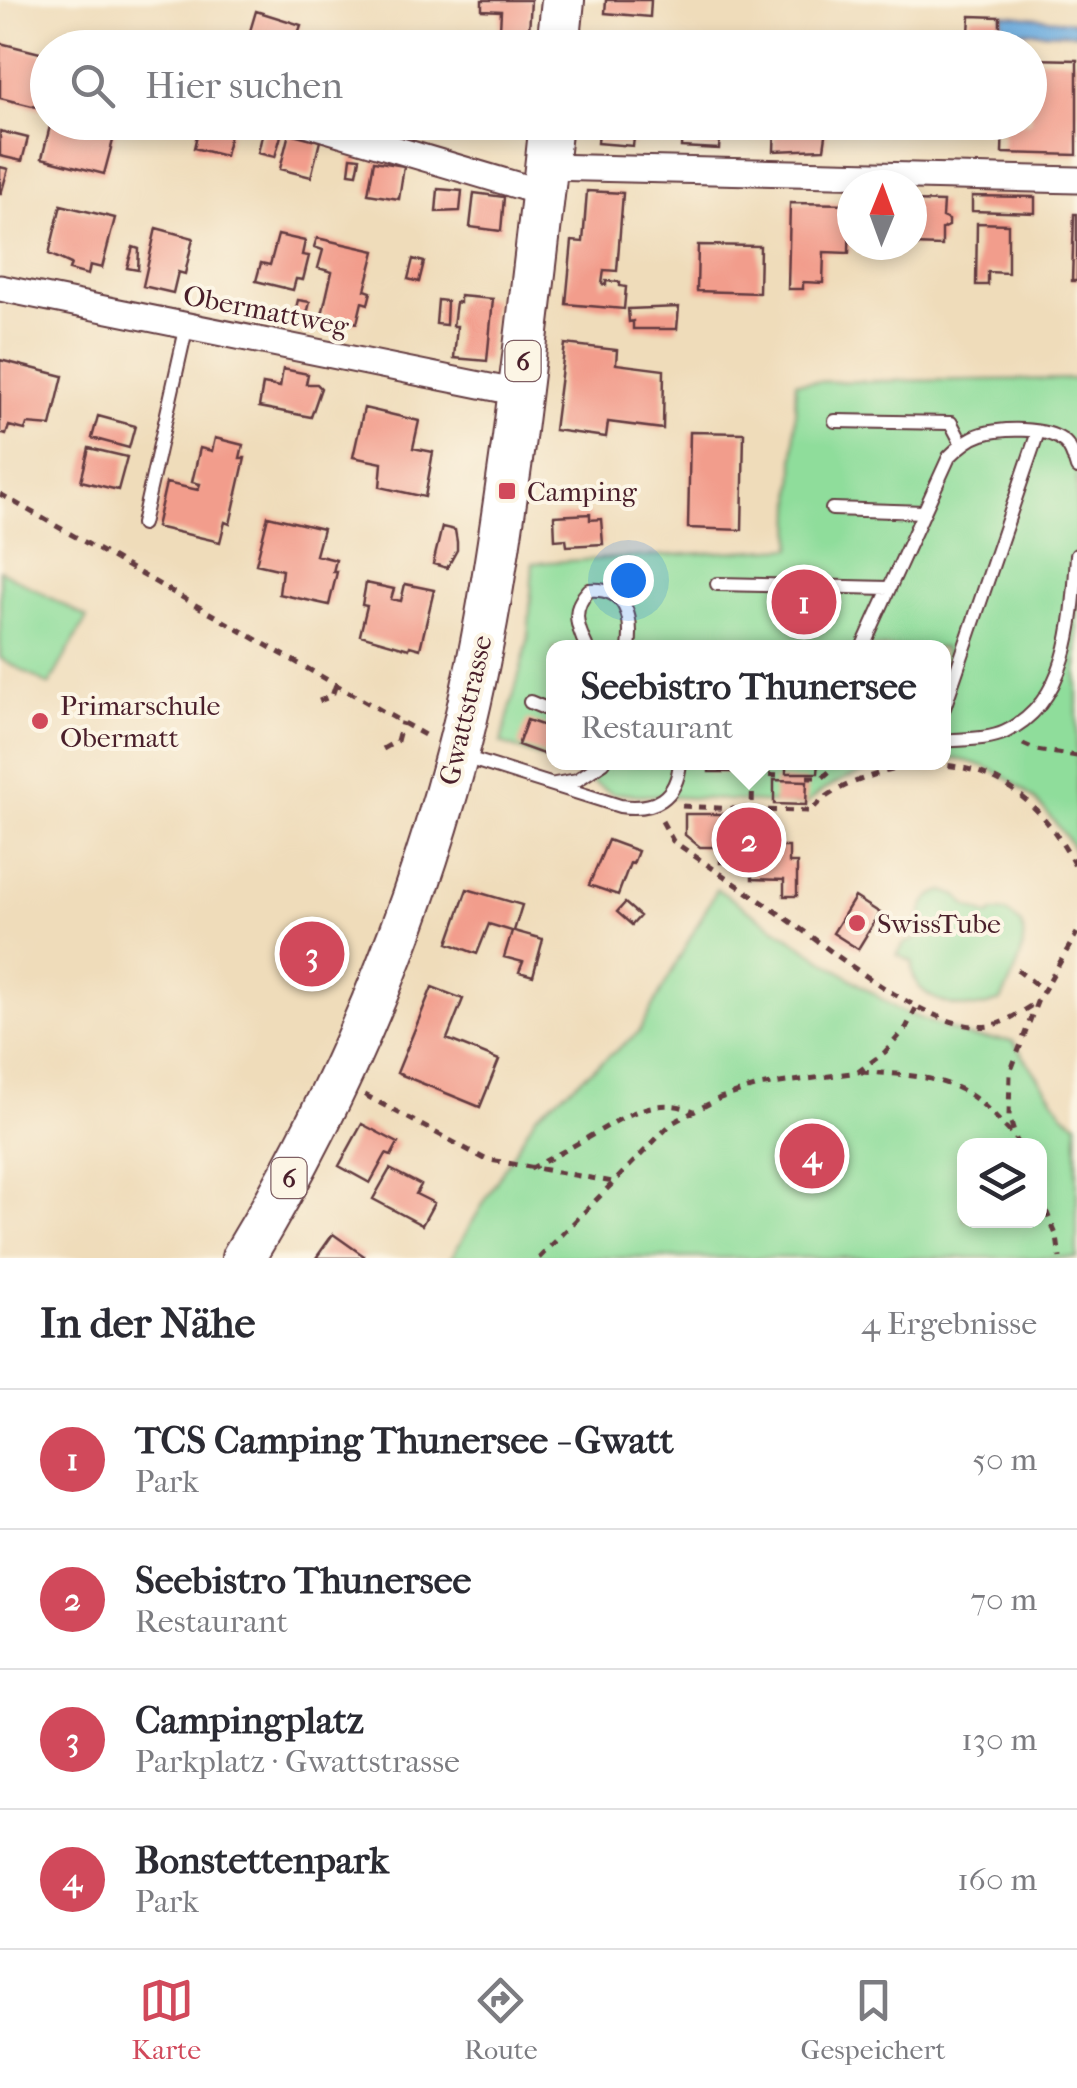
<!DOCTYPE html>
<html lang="de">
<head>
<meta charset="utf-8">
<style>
  :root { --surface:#fff; --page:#f7f7f7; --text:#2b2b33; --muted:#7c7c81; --line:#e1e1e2; --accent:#d1495b }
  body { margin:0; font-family:"IM FELL French Canon",serif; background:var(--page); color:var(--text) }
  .controls { position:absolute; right:30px; bottom:30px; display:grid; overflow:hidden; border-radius:20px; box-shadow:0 5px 15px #0003 }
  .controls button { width:90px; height:90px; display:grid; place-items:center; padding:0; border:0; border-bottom:2px solid var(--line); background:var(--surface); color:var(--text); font:50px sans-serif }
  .compass { position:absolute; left:837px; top:170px; width:90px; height:90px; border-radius:50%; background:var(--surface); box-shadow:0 5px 15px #0003; rotate:1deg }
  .you { position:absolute; left:628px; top:580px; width:35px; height:35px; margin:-25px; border:8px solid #fff; border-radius:50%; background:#1a73e8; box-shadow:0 0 0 15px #1a73e833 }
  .badge { display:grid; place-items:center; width:65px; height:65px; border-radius:50%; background:var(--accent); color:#fff; font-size:32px; font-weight:700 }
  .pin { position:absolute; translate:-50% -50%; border:5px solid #fff; box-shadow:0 2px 10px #0006 }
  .popup { position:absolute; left:546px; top:640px; width:405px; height:130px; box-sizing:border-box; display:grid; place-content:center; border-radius:20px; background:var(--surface); filter:drop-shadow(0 2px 8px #0005); font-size:32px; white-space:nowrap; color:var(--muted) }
  .popup b { font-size:38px; color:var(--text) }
  .popup::after { content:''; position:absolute; left:50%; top:100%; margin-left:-20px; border:20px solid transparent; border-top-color:var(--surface) }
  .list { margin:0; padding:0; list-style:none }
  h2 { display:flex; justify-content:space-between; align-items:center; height:130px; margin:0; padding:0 40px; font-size:42px }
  h2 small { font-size:32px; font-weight:400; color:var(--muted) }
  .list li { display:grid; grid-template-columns:65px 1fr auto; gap:30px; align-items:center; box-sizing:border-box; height:140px; padding:0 40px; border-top:2px solid var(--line) }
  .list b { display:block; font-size:38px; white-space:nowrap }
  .list p { margin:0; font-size:32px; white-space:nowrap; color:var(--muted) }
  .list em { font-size:32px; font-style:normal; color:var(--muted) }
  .icon { flex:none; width:55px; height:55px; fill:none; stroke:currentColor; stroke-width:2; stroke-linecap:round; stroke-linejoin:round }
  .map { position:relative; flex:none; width:1077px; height:1258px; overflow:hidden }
  .search { position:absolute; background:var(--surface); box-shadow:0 5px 15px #0003; left:30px; right:30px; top:30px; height:110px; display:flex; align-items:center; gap:25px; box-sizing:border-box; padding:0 35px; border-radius:55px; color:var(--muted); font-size:38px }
  .sheet { height:690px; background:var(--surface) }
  nav { display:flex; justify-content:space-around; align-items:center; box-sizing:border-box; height:140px; border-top:2px solid var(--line); background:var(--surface); font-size:28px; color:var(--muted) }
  nav a { display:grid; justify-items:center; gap:5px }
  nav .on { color:var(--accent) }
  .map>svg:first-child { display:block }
  .green { fill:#8fdd9b; stroke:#6c7e63; stroke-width:2.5; fill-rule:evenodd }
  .water { fill:#6babde; stroke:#5a6584; stroke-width:2.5 }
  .building { fill:#f29d8c }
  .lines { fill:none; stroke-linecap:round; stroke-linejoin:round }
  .lane-casing { stroke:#633b40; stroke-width:16 }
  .street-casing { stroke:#633b40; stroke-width:29 }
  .primary-casing { stroke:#633b40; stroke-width:46 }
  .path { stroke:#633b40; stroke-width:5; stroke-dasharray:8 8; stroke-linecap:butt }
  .lane { stroke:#fff; stroke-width:12 }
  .street { stroke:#fff; stroke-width:25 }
  .primary { stroke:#fff; stroke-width:42 }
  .poi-dot { fill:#d1495b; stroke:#fcf5e5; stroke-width:4 }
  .labels { text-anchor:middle; stroke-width:8; stroke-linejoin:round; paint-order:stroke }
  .shield { fill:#fcf5e5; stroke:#7f5f63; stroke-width:2.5 }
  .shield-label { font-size:25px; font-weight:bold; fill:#4a1f2b }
  .street-label { font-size:28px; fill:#4a1f2b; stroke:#fcf5e5 }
  .poi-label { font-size:28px; fill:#4a1f2b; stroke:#fcf5e5; text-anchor:start }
</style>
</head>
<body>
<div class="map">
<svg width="1077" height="1258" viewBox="0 0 1077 1258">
  <rect width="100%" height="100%" fill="#fcf5e5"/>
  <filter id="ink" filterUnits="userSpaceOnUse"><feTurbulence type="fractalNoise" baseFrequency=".01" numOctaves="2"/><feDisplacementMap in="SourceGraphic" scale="20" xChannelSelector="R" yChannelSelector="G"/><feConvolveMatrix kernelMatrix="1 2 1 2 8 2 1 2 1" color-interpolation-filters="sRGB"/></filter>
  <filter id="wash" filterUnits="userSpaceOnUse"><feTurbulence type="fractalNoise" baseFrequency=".0048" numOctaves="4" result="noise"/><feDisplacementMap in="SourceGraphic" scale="40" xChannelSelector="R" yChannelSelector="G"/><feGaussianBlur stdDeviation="2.25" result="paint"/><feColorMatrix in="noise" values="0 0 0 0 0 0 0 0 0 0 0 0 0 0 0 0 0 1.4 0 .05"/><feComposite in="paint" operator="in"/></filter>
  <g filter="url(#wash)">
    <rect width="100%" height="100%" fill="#efdcba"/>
    <path class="green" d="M 1077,379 L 1077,854 C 1047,805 1005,761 944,758 L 944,648 L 554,648 L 554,762 L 501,743 L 528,641 L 533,563 L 792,548 L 796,382 Z
      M 0,570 L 87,618 L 49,685 L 0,658 Z
      M 556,763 L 894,763 C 864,772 827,781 806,805 L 612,793 Z
      M 717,889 L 898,1010 L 969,1037 L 1013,1041 L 1064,1114 L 1077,1123 L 1077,1258 L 451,1258 L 536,1115 L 639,1032 ZM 964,1146 L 1040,1146 L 1040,1220 L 964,1220 Z
      M 944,891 L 958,896 L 968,907 L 989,916 L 993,912 L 1006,912 L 1022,924 C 1028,953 1013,975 1001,1001 C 993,1003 985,1006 977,1007 C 949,1009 908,994 913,962 L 897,955 L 905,943 L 915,940 C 922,918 918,897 944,891 Z"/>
    <path class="water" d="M 1003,14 L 1077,22 L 1077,34 L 1002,30 Z"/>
    <g id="blocks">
      <path class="building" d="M 482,0 L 531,0 L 528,48 L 499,47 L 501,11 L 482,10 Z
        M 606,0 L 651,0 L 650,17 L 605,13 Z
        M 256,11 L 301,25 L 296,40 L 317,48 L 245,48 Z
        M 970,16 L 1000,17 L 1000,34 L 969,33 Z
        M 590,42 L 618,45 L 618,48 L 590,48 Z
        M 0,43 L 48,55 L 48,110 L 0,98 Z
        M 1030,59 L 1077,60 L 1077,155 L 1002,153 L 1003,122 L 1030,122 Z
        M 51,122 L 118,122 L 104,174 L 42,158 Z
        M 200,122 L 233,122 L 225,156 L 194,148 Z
        M 599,122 L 641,122 L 640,129 L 635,129 L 633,146 L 597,143 Z
        M 691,122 L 731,122 L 730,135 L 720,134 L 719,149 L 681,147 L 682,131 L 690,132 Z
        M 775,122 L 828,122 L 824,149 L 774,151 Z
        M 264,127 L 282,132 L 275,157 L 258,153 Z
        M 0,131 L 28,138 L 22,161 L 0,156 Z
        M 289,133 L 320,141 L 311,177 L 280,169 Z
        M 351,157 L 360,158 L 357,174 L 349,173 Z
        M 374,161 L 404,166 L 399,199 L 368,194 Z
        M 0,167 L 8,169 L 1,194 L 0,194 Z
        M 438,189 L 462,191 L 460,211 L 436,212 Z
        M 587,191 L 623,193 L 617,271 L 604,270 L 602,284 L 606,285 L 606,281 L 620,282 L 620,286 L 626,287 L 624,309 L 566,304 L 572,241 L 583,242 Z
        M 474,193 L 504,197 L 501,231 L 470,227 Z
        M 972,196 L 1035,197 L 1035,213 L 972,211 Z
        M 912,201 L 943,202 L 942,217 L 949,220 L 949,226 L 942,229 L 942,246 L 912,245 Z
        M 790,203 L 850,204 L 849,253 L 824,252 L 823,283 L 803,282 L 803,289 L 788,289 Z
        M 61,205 L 115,218 L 102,268 L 90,265 L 88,275 L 69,270 L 71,264 L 49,254 Z
        M 1074,214 L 1077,214 L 1077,281 L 1072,281 Z
        M 977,223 L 1008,224 L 1008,273 L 988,272 L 988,285 L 976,285 Z
        M 156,228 L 193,238 L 185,274 L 178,272 L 173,293 L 143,286 Z
        M 278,235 L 305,241 L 302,255 L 309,256 L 303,280 L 296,279 L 293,290 L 256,281 L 261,263 L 270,265 Z
        M 317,238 L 375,251 L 365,290 L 371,292 L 368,304 L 362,302 L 357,323 L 322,315 L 332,272 L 318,268 L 323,250 L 314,247 Z
        M 698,245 L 760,246 L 759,293 L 697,291 Z
        M 133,247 L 139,249 L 138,270 L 127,268 Z
        M 413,259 L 424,262 L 419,282 L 408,279 Z
        M 460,296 L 493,299 L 487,361 L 454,358 L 457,326 L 453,326 L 456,302 L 460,303 Z
        M 298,300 L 310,302 L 305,322 L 293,320 Z
        M 438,300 L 447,301 L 446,325 L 436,324 Z
        M 679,307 L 677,329 L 633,329 L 633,321 L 629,322 L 628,309 Z
        M 565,344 L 617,350 L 616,364 L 664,370 L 663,429 L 608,422 L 606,437 L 554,430 Z
        M 0,360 L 63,376 L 51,426 L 27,424 L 25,430 L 9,426 L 6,435 L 0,433 Z
        M 283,369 L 308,374 L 306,384 L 317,384 L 321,388 L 311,417 L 259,407 L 263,384 L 280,387 Z
        M 364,408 L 419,421 L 413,448 L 433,452 L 425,497 L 380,487 L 382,463 L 353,457 Z
        M 98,416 L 135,426 L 129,448 L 92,438 Z
        M 690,432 L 744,433 L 742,530 L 688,528 Z
        M 215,438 L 243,445 L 240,458 L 245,458 L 230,524 L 225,522 L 220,542 L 156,527 L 166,483 L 198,490 L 200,484 L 192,482 L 200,448 L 212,451 Z
        M 89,448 L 127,457 L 118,490 L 81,481 Z
        M 590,514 L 590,520 L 601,519 L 603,544 L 567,546 L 566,539 L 555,540 L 554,516 Z
        M 268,516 L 323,529 L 316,555 L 336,560 L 333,572 L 337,572 L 329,605 L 279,594 L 282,570 L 256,564 Z
        M 442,527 L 455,530 L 457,542 L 457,550 L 447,568 L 433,564 Z
        M 366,583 L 394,589 L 391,599 L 401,601 L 405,584 L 434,590 L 420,649 L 410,646 L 409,649 L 360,635 L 367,606 L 362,605 Z
        M 527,720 L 554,729 L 554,758 L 518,745 Z
        M 709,762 L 734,762 L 734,772 L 709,772 Z
        M 786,762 L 819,762 L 818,773 L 786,773 Z
        M 774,780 L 807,781 L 806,805 L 774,804 Z
        M 685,814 L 733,814 L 733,863 L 720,863 L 720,847 L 700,847 L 685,835 Z
        M 747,830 L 765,831 L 765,847 L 789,847 L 789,863 L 797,863 L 797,896 L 784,896 L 784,880 L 752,879 L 752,863 L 747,863 Z
        M 608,840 L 638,851 L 633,864 L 630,863 L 618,895 L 589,885 Z
        M 467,889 L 522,905 L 514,931 L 543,939 L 533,976 L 519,972 L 523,962 L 504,957 L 512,931 L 489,924 L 477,954 L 448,943 Z
        M 855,897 L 880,913 L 858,949 L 833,933 Z
        M 625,903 L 640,916 L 632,925 L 617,912 Z
        M 432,987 L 463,999 L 447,1039 L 499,1060 L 480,1107 L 397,1073 Z
        M 362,1124 L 398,1143 L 391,1156 L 386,1154 L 370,1183 L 339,1166 Z
        M 390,1169 L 421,1185 L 416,1194 L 434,1203 L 422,1225 L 373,1199 Z
        M 333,1234 L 364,1256 L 363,1258 L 316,1258 Z"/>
    </g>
  </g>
  <g filter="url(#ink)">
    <use href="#blocks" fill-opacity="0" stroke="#633b40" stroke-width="2.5"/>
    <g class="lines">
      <g class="lane-casing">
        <path id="lane" d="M 835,421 L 951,423 L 962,444
          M 832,509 L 924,512
          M 142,524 L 187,325
          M 717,584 L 889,588
          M 587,648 C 576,625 571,609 589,590 C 626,587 633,616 629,648
          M 862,648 L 949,457 C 959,447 969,438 982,434 C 1003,428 1044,427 1062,440 C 1071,446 1074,458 1077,468
          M 530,702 L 554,712
          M 944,708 L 1038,432
          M 944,741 C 963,739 988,740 1005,732 C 1070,702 1073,617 1077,555
          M 464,757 L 620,806 C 654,811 677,799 680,762
          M 555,784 L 577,780 L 604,762"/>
      </g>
      <g class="street-casing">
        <path id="street" d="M 303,122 L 543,193
          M 546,167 L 1077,180
          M 0,288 L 520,393"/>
      </g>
      <g class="primary-casing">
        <path id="primary" d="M 558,48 L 563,0
          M 243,1258 C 337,1103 409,933 456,758 C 484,653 499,546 514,438 C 527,333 540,228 551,122"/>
      </g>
      <path class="path" d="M 0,494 L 428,737
        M 319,701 L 332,696 L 336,684
        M 1023,744 L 1036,750 L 1077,756
        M 383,749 L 397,741 L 402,722
        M 753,762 L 752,810 L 811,811 C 827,791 853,782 877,774 C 971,745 1036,787 1077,870
        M 753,775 L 785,776
        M 807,777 L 823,777 L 841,762
        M 682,806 L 752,810
        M 662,821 L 673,841 C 713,869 754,896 794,924 C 837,955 934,1034 989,1026 C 1006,1023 1022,1011 1037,1002
        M 1017,970 L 1045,991
        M 861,1072 C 899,1074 945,1075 976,1099 C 989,1109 1000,1122 1011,1133
        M 365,1095 L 485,1159 L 613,1182
        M 1018,1146 L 1009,1116 L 1010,1073 L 1037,1002 L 1077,933
        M 530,1169 C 551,1158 572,1147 592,1135 C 626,1116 654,1095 694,1111
        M 1040,1196 L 1057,1237 L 1060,1258
        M 539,1258 L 672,1123 L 720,1098 L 758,1086 L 858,1072 L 885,1052 L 906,1028 L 917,1006"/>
      <use href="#lane" class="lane"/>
      <use href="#street" class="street"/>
      <use href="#primary" class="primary"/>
    </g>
  </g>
  <g class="poi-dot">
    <rect x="497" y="481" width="20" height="20" rx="5"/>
    <circle cx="40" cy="721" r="10"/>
    <circle cx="857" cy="923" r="10"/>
  </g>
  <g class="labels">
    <g class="shield">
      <rect x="505.5" y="341" width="35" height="40" rx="8"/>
      <rect x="271.5" y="1158" width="35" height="40" rx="8"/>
    </g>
    <g class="shield-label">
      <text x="523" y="370">6</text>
      <text x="289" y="1187">6</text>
    </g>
    <g class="street-label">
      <text transform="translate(266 310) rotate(11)" y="10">Obermattweg</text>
      <text transform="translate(465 710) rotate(-77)" y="10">Gwattstrasse</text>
    </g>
    <g class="poi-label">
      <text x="527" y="501">Camping</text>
      <text x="60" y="715">Primarschule<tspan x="60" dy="32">Obermatt</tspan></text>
      <text x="877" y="933">SwissTube</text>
    </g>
  </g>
</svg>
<div class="controls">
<button><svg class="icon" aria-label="layers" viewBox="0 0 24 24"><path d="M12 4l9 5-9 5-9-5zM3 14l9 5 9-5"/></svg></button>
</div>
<svg class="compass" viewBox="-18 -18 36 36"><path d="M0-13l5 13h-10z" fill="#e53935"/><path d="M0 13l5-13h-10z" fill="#7c7c81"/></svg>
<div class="you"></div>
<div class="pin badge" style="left:804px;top:602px">1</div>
<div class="pin badge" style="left:749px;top:840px">2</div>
<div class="popup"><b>Seebistro Thunersee</b>Restaurant</div>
<div class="pin badge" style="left:312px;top:954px">3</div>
<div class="pin badge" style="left:812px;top:1156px">4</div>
<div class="search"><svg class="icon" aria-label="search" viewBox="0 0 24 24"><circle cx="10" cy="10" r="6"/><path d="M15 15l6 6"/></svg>Hier suchen</div>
</div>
<section class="sheet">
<h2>In der Nähe<small>4 Ergebnisse</small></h2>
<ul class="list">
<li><span class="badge">1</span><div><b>TCS Camping Thunersee - Gwatt</b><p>Park</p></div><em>50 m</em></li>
<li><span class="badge">2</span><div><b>Seebistro Thunersee</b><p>Restaurant</p></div><em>70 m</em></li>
<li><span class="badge">3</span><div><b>Campingplatz</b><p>Parkplatz · Gwattstrasse</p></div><em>130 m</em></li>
<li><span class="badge">4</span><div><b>Bonstettenpark</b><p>Park</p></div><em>160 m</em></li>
</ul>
</section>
<nav>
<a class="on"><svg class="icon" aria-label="map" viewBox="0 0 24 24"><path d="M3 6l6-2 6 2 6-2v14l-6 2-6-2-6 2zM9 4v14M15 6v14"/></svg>Karte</a>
<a><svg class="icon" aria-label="directions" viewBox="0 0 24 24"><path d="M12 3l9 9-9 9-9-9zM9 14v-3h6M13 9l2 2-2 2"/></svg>Route</a>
<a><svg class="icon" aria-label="saved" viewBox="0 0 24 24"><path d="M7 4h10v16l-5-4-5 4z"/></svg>Gespeichert</a>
</nav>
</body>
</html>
